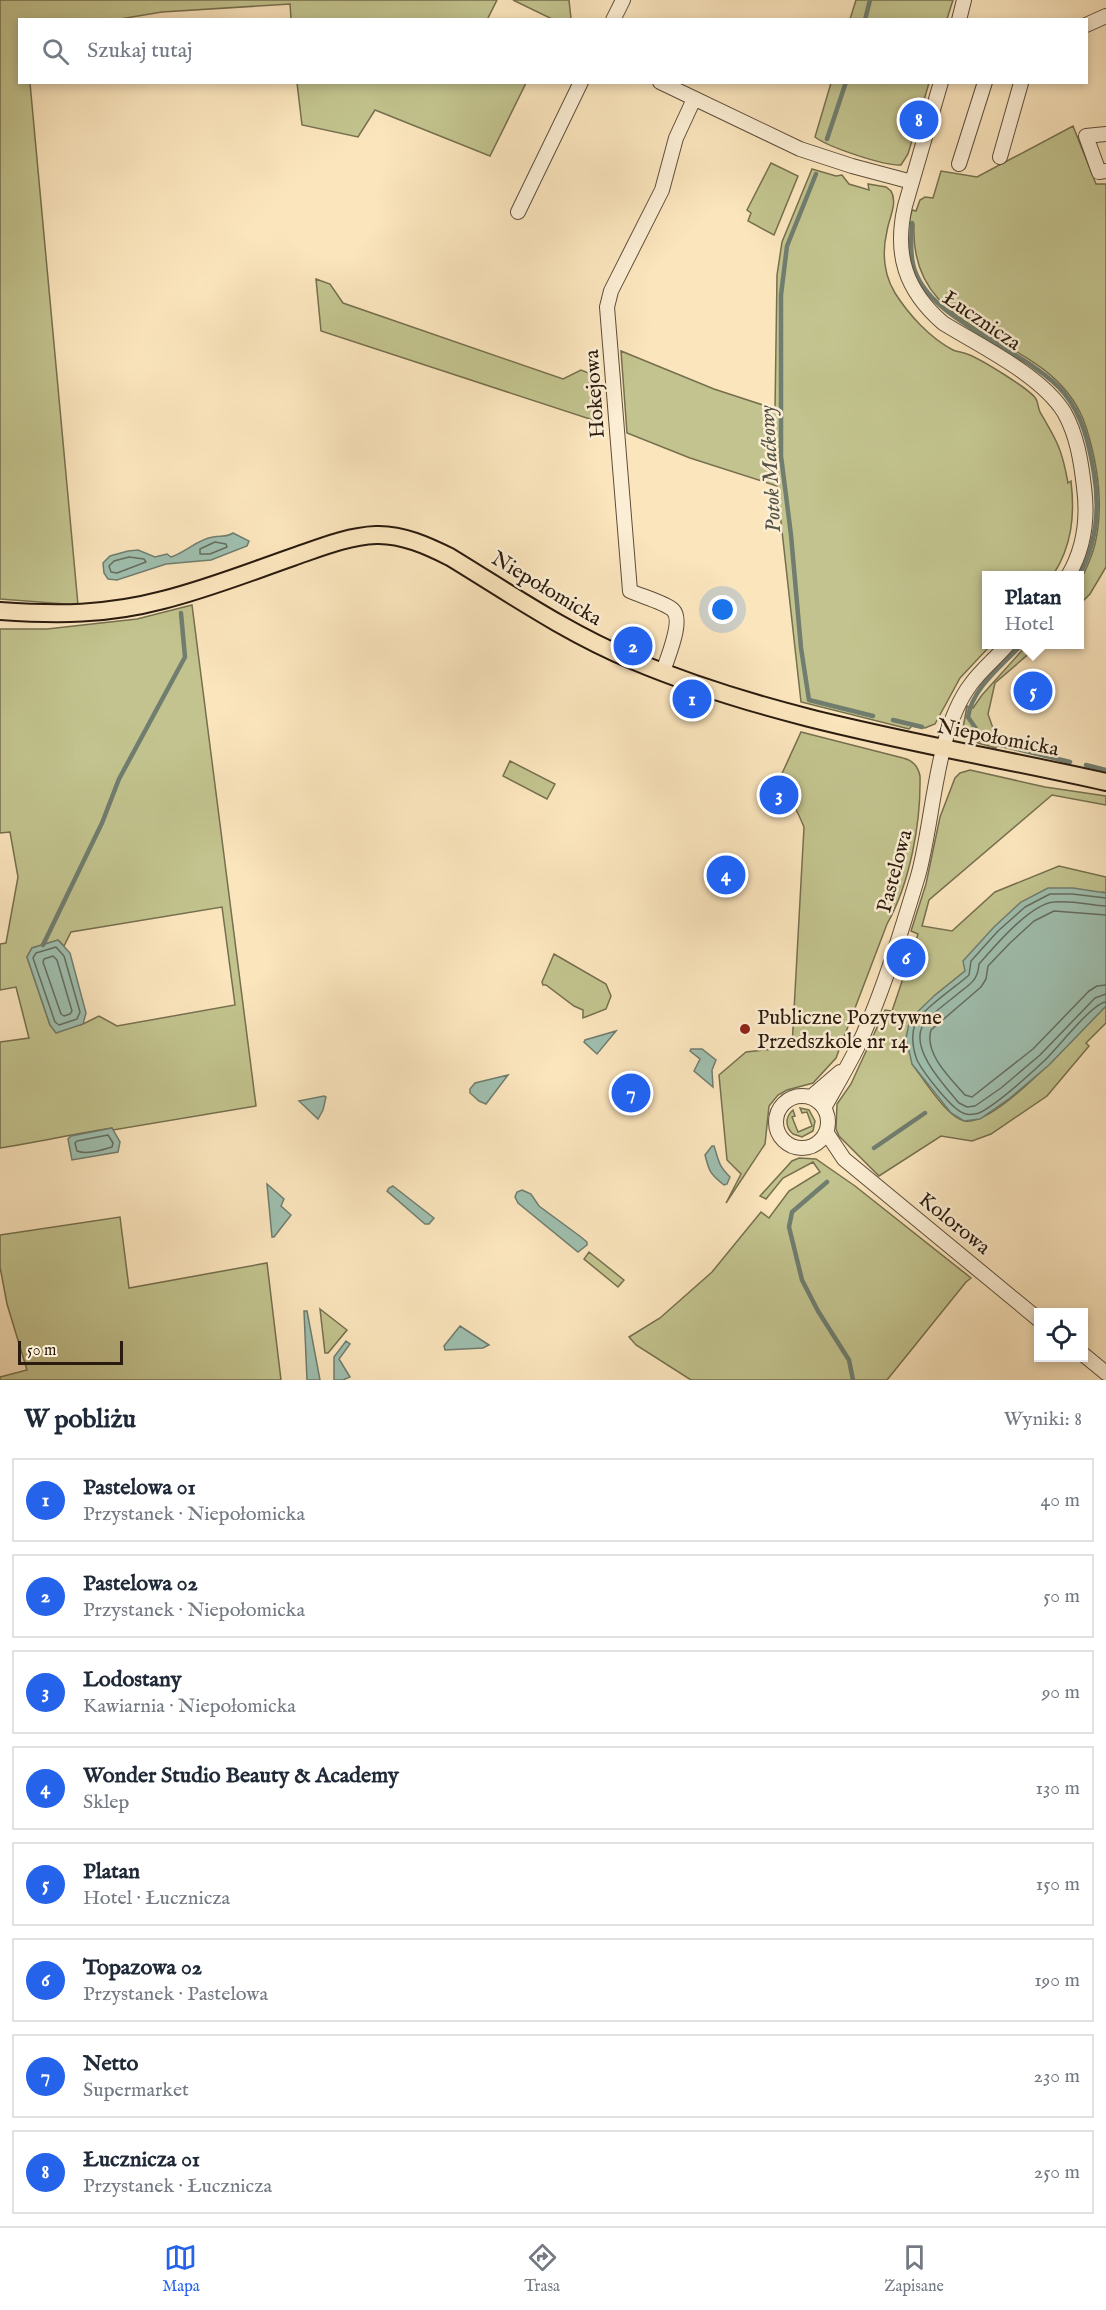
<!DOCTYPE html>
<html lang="pl">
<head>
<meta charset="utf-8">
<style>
  :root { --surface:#fff; --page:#f6f6f7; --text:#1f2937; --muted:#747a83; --line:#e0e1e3; --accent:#2563eb }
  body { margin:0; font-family:"IM FELL English",serif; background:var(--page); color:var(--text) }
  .controls { position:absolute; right:18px; bottom:18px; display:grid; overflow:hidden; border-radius:0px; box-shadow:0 3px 9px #0003 }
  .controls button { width:54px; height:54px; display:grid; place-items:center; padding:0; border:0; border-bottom:2px solid var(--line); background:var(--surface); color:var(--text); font:30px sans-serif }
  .scale { position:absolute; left:18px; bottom:15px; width:105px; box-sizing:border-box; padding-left:6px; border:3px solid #2a1b0f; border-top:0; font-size:16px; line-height:21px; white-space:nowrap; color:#2a1b0f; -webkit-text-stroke:4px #fceed4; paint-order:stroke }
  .you { position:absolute; left:723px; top:610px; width:21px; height:21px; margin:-15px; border:4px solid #fff; border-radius:50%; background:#1a73e8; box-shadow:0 0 0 9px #1a73e833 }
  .badge { display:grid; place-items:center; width:39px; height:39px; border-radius:50%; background:var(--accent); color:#fff; font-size:20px; font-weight:700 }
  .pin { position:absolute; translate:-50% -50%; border:3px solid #fff; box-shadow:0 2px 6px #0006 }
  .popup { position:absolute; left:982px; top:571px; width:102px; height:78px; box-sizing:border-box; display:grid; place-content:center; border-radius:0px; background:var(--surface); filter:drop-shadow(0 2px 4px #0005); font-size:20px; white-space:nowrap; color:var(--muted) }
  .popup b { font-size:22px; color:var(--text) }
  .popup::after { content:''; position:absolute; left:50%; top:100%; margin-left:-12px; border:12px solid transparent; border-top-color:var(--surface) }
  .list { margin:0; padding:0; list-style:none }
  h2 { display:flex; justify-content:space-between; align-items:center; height:78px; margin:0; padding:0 24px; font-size:26px }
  h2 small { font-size:20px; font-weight:400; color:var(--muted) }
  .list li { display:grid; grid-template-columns:39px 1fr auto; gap:18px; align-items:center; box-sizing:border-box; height:84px; margin:0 12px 12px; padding:0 12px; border:2px solid var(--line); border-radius:0px }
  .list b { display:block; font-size:22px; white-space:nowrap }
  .list p { margin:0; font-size:20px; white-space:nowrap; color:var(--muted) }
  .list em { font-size:20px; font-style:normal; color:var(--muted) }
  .icon { flex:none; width:33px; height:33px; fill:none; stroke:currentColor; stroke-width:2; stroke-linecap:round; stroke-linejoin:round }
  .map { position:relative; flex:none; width:1106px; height:1380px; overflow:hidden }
  .search { position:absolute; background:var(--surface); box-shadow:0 3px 9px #0003; left:18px; right:18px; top:18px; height:66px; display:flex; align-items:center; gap:15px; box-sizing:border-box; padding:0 21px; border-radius:0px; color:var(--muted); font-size:22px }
  .sheet { height:846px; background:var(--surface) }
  nav { display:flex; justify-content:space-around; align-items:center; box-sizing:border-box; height:84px; border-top:2px solid var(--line); background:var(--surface); font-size:16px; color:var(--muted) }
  nav a { display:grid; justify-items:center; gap:3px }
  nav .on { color:var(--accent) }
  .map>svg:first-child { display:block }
  .green { fill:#c2c38e; stroke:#766f4e; stroke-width:1.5; fill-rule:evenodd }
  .water { fill:#9fbfaf; stroke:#707d6f; stroke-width:1.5 }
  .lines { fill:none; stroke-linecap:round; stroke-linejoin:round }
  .shore { stroke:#646d5f; stroke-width:1.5 }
  .stream { stroke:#707d6f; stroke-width:4.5 }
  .minor-casing { stroke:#5e4e3a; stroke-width:16 }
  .major-casing { stroke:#2a1b0f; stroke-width:20 }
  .minor { stroke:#fceed4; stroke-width:14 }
  .major { stroke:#fbe5bd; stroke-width:16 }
  .poi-dot { fill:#8f2418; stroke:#fceed4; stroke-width:2 }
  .labels { text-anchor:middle; stroke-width:5; stroke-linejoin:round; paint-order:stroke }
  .street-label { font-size:21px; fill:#2a1b0f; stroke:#fceed4 }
  .poi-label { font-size:21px; fill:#2a1b0f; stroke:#fceed4; text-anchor:start }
  .water-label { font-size:22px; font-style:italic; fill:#535447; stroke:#fceed4 }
</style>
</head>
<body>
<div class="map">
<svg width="1106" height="1380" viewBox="0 0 1106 1380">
  <rect width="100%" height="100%" fill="#fbe5bd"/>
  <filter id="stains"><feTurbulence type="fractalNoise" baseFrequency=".00333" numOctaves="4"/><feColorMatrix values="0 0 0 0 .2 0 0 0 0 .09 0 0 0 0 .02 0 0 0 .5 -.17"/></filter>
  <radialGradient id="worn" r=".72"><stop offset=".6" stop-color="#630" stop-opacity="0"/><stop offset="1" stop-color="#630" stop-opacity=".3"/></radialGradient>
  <path class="green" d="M 0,0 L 497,0 L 487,20 L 291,19 L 290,4 L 162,12 L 114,20 L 20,20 L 20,82 L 30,83 L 78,605 L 0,599 Z
    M 513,0 L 569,0 L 571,19 L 552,19 Z
    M 856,0 L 953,0 L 947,19 L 850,19 Z
    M 297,83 L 297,82 L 526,83 L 490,156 L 375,110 L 358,137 L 302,125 Z
    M 831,83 L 929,83 L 908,154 L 901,165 C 884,166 828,147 815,137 Z
    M 1073,126 L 1096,184 L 1106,184 L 1106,567 L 1090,594 L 1080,604 C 1080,597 1078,588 1080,582 C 1086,569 1092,557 1095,544 C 1104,505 1098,465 1086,427 C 1054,327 908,347 914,224 L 909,222 L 912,210 L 916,211 L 920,200 L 925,197 L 933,198 L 941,171 L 977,177 Z
    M 771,163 L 798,176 L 774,235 L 748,221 L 751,213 L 747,210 Z
    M 812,169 L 836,176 L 842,175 L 849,184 L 869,190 L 868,184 L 886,187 L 891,191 C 898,203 889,218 887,231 C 882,252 883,273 895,293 C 909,315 930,338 953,350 C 957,352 962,352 967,354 C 979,358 1030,389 1036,399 C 1038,402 1038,408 1040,412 C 1057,441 1062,449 1068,483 L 1071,481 C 1075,515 1072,546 1053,575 L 986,576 L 986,644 L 991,645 L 960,678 L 935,724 L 925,728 L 912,726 L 909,729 L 801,702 L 777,486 L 690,458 L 627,433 L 621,351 L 714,389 L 775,409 L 777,275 L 782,242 Z
    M 316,279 L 330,284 L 343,303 L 563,379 L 581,370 L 599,377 L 602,423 L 321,331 Z
    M 192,605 L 256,1106 L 113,1130 L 112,1128 C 74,1134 38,1142 0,1148 L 0,1042 L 29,1038 L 16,987 L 0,990 L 0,944 L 6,943 L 18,877 L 10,832 L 0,833 L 0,629 L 47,629 L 137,619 ZM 222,907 L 235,1005 L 117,1026 L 99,1016 L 83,1024 L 56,1032 L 50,1025 L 27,957 L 32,948 L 58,940 L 64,946 L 71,932 Z
    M 1027,645 L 1039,645 L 995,683 L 988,714 L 996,737 L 996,748 L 978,743 L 967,727 L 963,728 L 967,706 L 973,708 L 982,695 Z
    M 801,732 L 903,758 C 912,760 918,766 920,776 C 921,823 910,883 887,924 L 836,1058 L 813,1083 L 787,1090 L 778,1095 L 769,1106 L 765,1144 L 726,1203 L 741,1174 L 727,1160 L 719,1075 L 746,1052 L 792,1047 L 804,827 C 797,811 792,795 774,791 Z
    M 510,761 L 555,784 L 547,799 L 503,776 Z
    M 970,770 L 1045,787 L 1106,796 L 1106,805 L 1052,795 L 929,900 L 922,926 L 952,931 L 995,892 L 1059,866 L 1106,877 L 1106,893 L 1103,892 L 965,971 L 934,996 L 912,1064 C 923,1078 947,1118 965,1121 C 998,1126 1081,1029 1106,1006 L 1106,1023 L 1086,1043 L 1089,1046 L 1047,1096 L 991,1134 L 972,1141 L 941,1136 L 879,1176 L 839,1136 L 836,1129 L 837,1104 L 851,1084 L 885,1010 L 892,1011 L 918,934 L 911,931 L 926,884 L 940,817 L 955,778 L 960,773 Z
    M 554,954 L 606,984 L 611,996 L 606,1009 L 583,1018 L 583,1010 L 574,1006 L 546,985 L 543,985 L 542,982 Z
    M 800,1108 L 809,1110 L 815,1121 L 813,1131 L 802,1137 L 793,1134 C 785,1127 785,1117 793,1110 L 795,1116 L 792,1117 L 798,1132 L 812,1126 L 807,1112 L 802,1113 Z
    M 799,1158 L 816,1159 L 855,1186 L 971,1278 L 966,1282 L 887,1380 L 691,1380 L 636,1345 L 629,1337 L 660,1318 L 712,1272 L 761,1212 L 769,1218 L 789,1191 L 820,1172 L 813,1162 L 783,1178 L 766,1199 L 760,1196 L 792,1161 Z
    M 120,1217 L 129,1288 L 267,1263 L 281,1380 L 0,1380 L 0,1377 L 27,1370 L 7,1304 L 0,1267 L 0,1235 Z
    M 589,1252 L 624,1280 L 618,1287 L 584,1259 Z
    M 320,1309 L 347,1330 L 328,1353 L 325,1353 Z"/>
  <path class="water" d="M 233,533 L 249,541 L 247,546 L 211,560 L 166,564 L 117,580 L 108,579 L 104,573 L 103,563 L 110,556 L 128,551 L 138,550 L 155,557 L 167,554 L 171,557 C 186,552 198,539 213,537 C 221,535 225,538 233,533 Z
    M 1048,888 L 1073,888 L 1106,893 L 1106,1006 L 1049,1065 L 1010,1098 L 980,1119 L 964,1121 L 951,1113 L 912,1064 L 906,1038 L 910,1019 L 934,996 L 965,971 L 963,961 L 994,927 L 1021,902 Z
    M 58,940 L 70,953 L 86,1013 L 83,1024 L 56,1033 L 50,1025 L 27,957 L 32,948 Z
    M 616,1031 L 597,1054 L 584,1042 L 585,1040 Z
    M 691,1049 L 702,1049 L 716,1060 L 712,1070 L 713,1087 L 694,1071 L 700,1059 L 690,1051 Z
    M 508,1075 L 486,1104 L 479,1101 L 470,1093 L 470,1089 L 475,1083 Z
    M 324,1096 L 326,1097 L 323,1110 L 318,1119 L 299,1101 Z
    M 112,1128 L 120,1142 L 118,1152 L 72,1160 L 68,1139 L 71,1136 Z
    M 712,1146 L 714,1146 C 719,1161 718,1165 730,1177 L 727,1184 L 724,1185 C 710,1174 709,1171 705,1155 Z
    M 267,1184 L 284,1199 L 281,1206 L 291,1215 L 274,1237 L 272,1237 Z
    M 393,1186 L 434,1218 L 429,1224 L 425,1224 L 387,1191 L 389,1188 Z
    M 522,1190 L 531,1194 L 539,1206 L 581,1237 L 587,1242 L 587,1245 L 578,1252 L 518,1203 L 515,1197 L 517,1192 Z
    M 304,1311 L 307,1311 L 320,1380 L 307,1380 Z
    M 460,1326 L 489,1345 L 483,1348 L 445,1350 L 444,1346 Z
    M 346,1341 L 350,1344 L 339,1359 L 350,1377 L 343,1380 L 334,1380 L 334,1357 Z"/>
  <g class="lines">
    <path class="shore" d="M 215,542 L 226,544 L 227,547 L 210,554 L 200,554 L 200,549 Z
      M 129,557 L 144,559 L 146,562 L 117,573 L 111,572 L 109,566 L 114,561 Z
      M 1106,898 L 1072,894 L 1050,894 L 1025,907 L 998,931 L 971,961 L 969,975 C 957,986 921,1010 915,1024 C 911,1036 913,1049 917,1060 C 923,1072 953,1112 966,1114 C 969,1115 976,1114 979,1113 C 996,1105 1029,1075 1044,1061 C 1057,1049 1092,1003 1106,1002
      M 1106,906 C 1089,905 1072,900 1054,902 C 1030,904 995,946 979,964 C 978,979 972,983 960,992 C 950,1001 928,1015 922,1027 C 911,1051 945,1086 959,1103 L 967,1107 L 975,1106 L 1001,1088 L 1040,1055 L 1095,998 L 1106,994
      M 1106,915 L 1054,911 L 1034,921 L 1010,943 L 988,966 L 986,979 L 981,987 L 931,1030 C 924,1054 951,1079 965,1095 L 972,1097 L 1033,1049 L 1089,991 L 1097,986 L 1106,985
      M 56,947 L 64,956 L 80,1012 L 77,1019 L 59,1025 L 55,1022 L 33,958 L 36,953 Z
      M 53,956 L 57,960 L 72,1011 L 70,1014 L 64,1016 L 61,1014 L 43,962 L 44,959 Z
      M 108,1135 L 113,1143 L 112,1147 C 101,1150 87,1155 77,1151 L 75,1143 L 77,1141 Z"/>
    <path class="stream" d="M 865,20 L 870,0
      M 827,139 L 846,82
      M 816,174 L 787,246 L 781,295 L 781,456 L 791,535 L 801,648 L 809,700 L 873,716
      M 912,223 C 911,237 910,251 913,264 C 925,321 1028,349 1064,393 C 1083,416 1089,444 1094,473 C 1100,509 1097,543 1079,576
      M 893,720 L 922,727
      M 976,739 L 1070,762
      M 980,740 L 981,736 L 968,717 C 972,688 1003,665 1022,644
      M 1086,765 L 1106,770
      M 43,945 L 102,823 L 119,779 L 185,657 L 181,613
      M 874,1148 L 925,1113
      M 827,1182 L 792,1212 L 789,1227 L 802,1280 L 818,1311 L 849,1360 L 853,1380"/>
    <g class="minor-casing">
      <path id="minor" d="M 613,20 L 623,0
        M 959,20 L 964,0
        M 1086,25 L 1106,16
        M 660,82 L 800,149 L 852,166 L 912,182
        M 941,82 L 905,206 C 894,254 905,290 943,323 C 980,346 1041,375 1064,412 C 1077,435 1081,461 1084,487 C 1088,517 1084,549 1068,576
        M 1106,134 L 1086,136 L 1099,172 L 1106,171
        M 1000,157 L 1021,83
        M 959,164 L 985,82
        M 518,212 L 581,82
        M 663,672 C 667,658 684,621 673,610 C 666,603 641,596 630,591 L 607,307 L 611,291 L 662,190 L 676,138 L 694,99
        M776 1122a26 26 0 1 1 52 0a26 26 0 1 1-52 0Z
        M 811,1097 L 840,1072
        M 824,1108 C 835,1088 847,1068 857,1048 C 882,996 901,932 918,876 C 934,820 935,731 971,684 C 981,670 996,658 1008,644
        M 826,1132 L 844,1159 L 1038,1319
        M 1084,1355 L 1106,1373"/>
    </g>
    <g class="major-casing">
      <path id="major" d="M 0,611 C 58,615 106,615 163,600 C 207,589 250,572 293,557 C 319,548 348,536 376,535 C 402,534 428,546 450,557 C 509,593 567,633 632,660 C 784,724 946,746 1106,782"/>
    </g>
    <use href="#minor" class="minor"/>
    <use href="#major" class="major"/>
  </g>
  <circle class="poi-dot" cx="745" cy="1029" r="6"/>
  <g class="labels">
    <g class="street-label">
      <text transform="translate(982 320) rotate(34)" y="7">Łucznicza</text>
      <text transform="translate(594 394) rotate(-94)" y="7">Hokejowa</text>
      <text transform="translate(547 588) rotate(31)" y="7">Niepołomicka</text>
      <text transform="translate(998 737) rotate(11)" y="7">Niepołomicka</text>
      <text transform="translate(894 871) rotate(-75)" y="7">Pastelowa</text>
      <text transform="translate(955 1223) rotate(39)" y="7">Kolorowa</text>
    </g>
    <g class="poi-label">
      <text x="757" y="1024">Publiczne Pozytywne<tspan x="757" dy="24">Przedszkole nr 14</tspan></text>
    </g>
    <g class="water-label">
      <text transform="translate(769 469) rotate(-93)" y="8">Potok Maćkowy</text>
    </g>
  </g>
  <rect width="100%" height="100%" filter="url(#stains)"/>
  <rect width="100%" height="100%" fill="url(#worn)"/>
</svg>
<div class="controls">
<button><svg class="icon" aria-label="locate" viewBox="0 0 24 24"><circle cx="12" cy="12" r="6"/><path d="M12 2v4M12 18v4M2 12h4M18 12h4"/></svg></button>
</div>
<div class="scale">50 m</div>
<div class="you"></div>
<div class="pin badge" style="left:692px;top:699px">1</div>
<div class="pin badge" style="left:633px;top:646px">2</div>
<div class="pin badge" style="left:779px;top:795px">3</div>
<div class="pin badge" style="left:726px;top:875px">4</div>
<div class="pin badge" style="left:1033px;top:691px">5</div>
<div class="popup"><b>Platan</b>Hotel</div>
<div class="pin badge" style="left:906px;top:958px">6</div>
<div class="pin badge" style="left:631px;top:1093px">7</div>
<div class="pin badge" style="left:919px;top:120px">8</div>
<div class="search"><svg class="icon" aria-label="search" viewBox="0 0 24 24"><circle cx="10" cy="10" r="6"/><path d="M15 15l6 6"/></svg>Szukaj tutaj</div>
</div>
<section class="sheet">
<h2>W pobliżu<small>Wyniki: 8</small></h2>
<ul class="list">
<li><span class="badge">1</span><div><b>Pastelowa 01</b><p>Przystanek · Niepołomicka</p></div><em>40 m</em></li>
<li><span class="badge">2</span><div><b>Pastelowa 02</b><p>Przystanek · Niepołomicka</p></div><em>50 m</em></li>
<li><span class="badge">3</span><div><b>Lodostany</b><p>Kawiarnia · Niepołomicka</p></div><em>90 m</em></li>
<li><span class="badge">4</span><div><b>Wonder Studio Beauty &amp; Academy</b><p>Sklep</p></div><em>130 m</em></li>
<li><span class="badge">5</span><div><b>Platan</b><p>Hotel · Łucznicza</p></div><em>150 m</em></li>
<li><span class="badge">6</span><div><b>Topazowa 02</b><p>Przystanek · Pastelowa</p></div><em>190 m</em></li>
<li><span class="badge">7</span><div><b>Netto</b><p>Supermarket</p></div><em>230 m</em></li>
<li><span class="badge">8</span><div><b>Łucznicza 01</b><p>Przystanek · Łucznicza</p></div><em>250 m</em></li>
</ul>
</section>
<nav>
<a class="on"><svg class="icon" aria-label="map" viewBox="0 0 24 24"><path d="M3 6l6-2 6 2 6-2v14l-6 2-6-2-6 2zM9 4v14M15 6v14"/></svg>Mapa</a>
<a><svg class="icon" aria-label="directions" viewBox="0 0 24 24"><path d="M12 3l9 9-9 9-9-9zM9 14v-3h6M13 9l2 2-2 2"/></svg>Trasa</a>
<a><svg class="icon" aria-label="saved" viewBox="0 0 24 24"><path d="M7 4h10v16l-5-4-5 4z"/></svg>Zapisane</a>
</nav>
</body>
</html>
